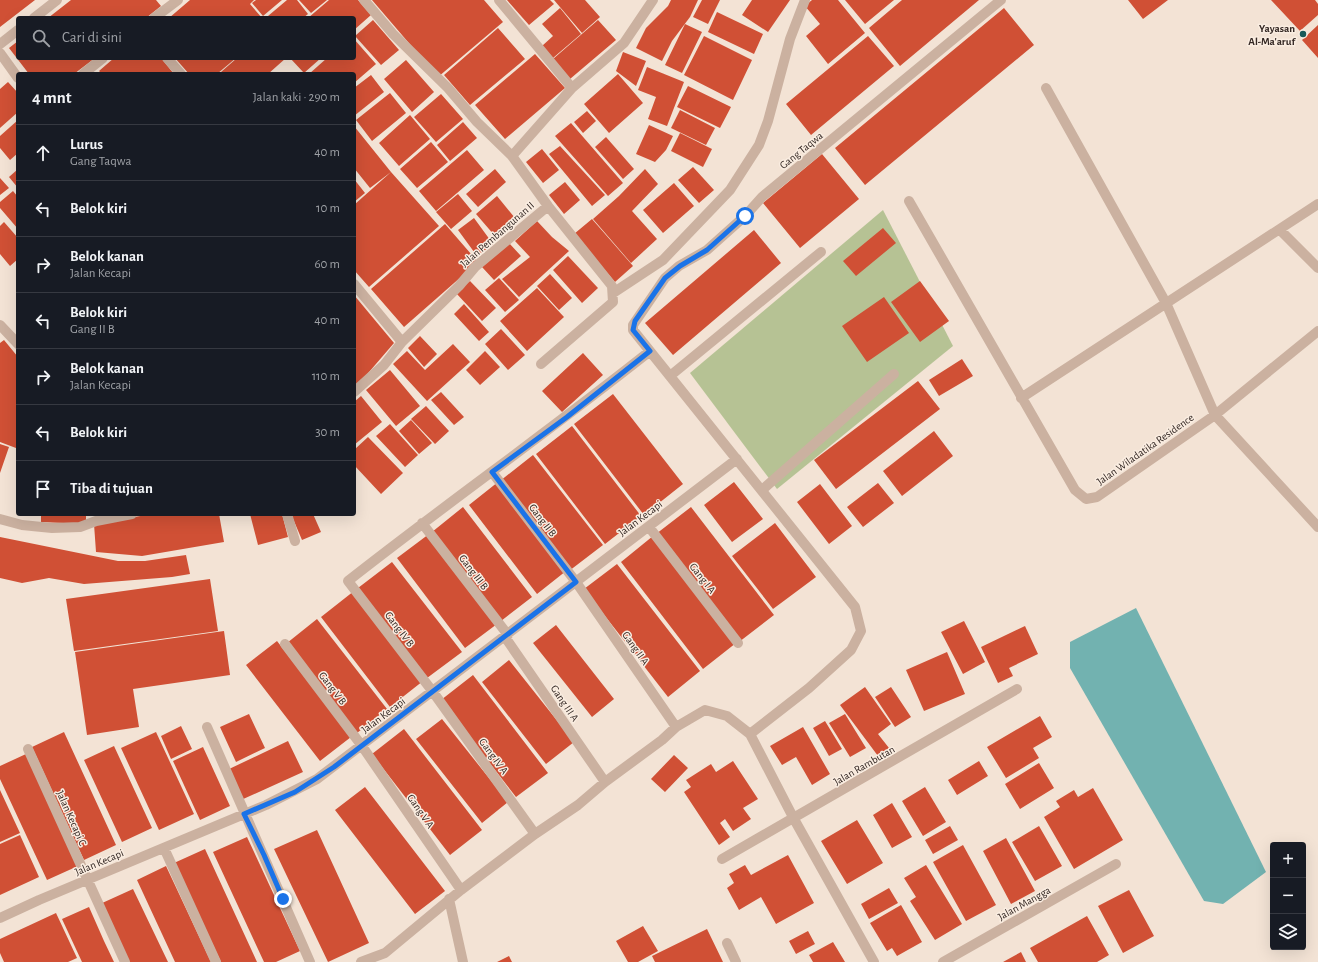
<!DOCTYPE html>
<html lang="id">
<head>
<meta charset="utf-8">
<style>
  :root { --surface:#171b24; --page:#242831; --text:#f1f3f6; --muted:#9ea1a6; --line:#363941 }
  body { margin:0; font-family:"Alegreya Sans",sans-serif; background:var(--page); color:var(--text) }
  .controls { position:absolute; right:12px; bottom:12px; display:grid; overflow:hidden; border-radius:4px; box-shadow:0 4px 16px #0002 }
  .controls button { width:36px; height:36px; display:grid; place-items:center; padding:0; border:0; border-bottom:1px solid var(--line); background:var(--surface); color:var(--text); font:20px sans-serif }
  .stop { position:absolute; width:12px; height:12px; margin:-9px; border:3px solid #1a73e8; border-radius:50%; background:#fff }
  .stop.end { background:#1a73e8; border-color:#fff; box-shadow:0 1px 4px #0008 }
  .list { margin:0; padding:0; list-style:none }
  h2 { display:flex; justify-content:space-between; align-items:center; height:52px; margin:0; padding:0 16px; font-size:17px }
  h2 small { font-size:13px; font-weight:400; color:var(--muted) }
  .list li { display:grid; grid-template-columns:26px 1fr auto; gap:12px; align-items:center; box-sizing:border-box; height:56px; padding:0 16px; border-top:1px solid var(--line) }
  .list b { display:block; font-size:15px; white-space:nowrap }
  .list p { margin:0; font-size:13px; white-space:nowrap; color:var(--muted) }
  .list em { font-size:13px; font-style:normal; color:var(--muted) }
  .icon { flex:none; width:22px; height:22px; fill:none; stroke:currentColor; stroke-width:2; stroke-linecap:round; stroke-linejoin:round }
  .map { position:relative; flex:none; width:1318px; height:962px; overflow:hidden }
  .search { position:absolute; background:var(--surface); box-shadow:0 4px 16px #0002; left:16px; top:16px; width:340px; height:44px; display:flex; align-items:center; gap:10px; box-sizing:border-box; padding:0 14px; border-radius:4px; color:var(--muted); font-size:15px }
  .panel { position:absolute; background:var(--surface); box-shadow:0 4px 16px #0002; left:16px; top:72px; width:340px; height:444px; border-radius:4px }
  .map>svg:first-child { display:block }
  .green { fill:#b6c294 }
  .water { fill:#72b2b0 }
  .building { fill:#d05035 }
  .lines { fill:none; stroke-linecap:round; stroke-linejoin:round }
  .lane { stroke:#cbb1a0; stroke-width:10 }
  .street { stroke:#cbb1a0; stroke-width:10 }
  .route { stroke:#1a73e8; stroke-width:5 }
  .poi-dot { fill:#175959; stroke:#faede1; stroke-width:1.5 }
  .labels { text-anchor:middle; stroke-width:3; stroke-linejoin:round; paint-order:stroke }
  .poi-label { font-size:11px; font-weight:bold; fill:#342824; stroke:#faede1; text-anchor:end }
  .street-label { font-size:11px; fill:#342824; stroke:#faede1 }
</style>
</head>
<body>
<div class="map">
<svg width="1318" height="962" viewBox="0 0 1318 962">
  <rect width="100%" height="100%" fill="#f3e3d5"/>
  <path class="green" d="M 883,210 L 953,346 L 777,489 L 690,373 Z"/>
  <path class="water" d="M 1136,608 L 1266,872 L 1223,904 L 1204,901 L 1070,668 L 1070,642 Z"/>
  <path class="building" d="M 0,0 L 35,0 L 0,27 Z
    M 71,0 L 156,0 L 161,6 L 146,18 L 48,18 Z
    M 190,0 L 254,0 L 250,4 L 262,18 L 169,18 Z
    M 256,0 L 282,0 L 263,16 L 252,3 Z
    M 287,0 L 297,0 L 308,14 L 303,18 L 270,18 L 268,16 Z
    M 299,0 L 327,0 L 311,13 Z
    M 329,0 L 358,0 L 371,15 L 354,30 L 354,18 L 308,18 Z
    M 372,0 L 484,0 L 503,22 L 438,77 Z
    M 507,0 L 550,0 L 554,4 L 529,25 Z
    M 554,0 L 585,0 L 600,17 L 582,33 Z
    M 671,0 L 698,0 L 690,17 L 672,41 L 662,61 L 636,48 L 646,28 L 668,6 Z
    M 702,0 L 720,0 L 708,24 L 693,17 Z
    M 752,0 L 790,0 L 768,32 L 742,15 Z
    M 812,0 L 838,0 L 865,33 L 828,64 L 806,36 L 820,24 L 805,6 Z
    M 845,0 L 894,0 L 865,24 Z
    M 979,0 L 900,66 L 869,28 L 902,0 Z
    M 1128,0 L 1168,0 L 1143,19 Z
    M 1271,0 L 1315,0 L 1318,4 L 1318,15 L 1300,31 Z
    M 560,8 L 581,34 L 553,58 L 542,46 L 553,36 L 542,24 Z
    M 1004,8 L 1034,45 L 865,185 L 835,148 Z
    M 717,12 L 763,34 L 754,54 L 708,32 Z
    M 373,20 L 399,50 L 381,65 L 355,36 Z
    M 598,20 L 616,40 L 570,79 L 553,59 Z
    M 685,24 L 702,32 L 682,73 L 665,65 Z
    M 1318,25 L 1318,58 L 1302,40 Z
    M 498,28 L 525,59 L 470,105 L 444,75 Z
    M 704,36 L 752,60 L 733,100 L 684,75 Z
    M 868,36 L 894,66 L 811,135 L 786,104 Z
    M 354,39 L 376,64 L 354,83 L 354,74 L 309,74 L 327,58 L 354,58 Z
    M 18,41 L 18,58 L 95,58 L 74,74 L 29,74 L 9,48 Z
    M 623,52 L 646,61 L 636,86 L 616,71 Z
    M 535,54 L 565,88 L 505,139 L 475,105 Z
    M 114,58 L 161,58 L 174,74 L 102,74 L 99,71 Z
    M 175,58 L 236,58 L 217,74 L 189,74 Z
    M 237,58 L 286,58 L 268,74 L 222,74 L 221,72 Z
    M 290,58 L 321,58 L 304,73 Z
    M 406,60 L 434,92 L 412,112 L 384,79 Z
    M 647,67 L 684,82 L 667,126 L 648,119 L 656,97 L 638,90 Z
    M 618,74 L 643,103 L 609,133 L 584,104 Z
    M 371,75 L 384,92 L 354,116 L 354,88 Z
    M 8,82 L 18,93 L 18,112 L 0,128 L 0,89 Z
    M 688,86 L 731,107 L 720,128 L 677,107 Z
    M 390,93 L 406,113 L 372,141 L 356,120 Z
    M 441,94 L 463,119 L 436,142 L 414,117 Z
    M 680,110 L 715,128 L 706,145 L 671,128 Z
    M 587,111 L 596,121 L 583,133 L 574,122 Z
    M 410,115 L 430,139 L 399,166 L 379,143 Z
    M 18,120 L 18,153 L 10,160 L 0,148 L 0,136 Z
    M 463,122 L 477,138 L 450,161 L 437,145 Z
    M 571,123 L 623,183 L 608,196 L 555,136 Z
    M 649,125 L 673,136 L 666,150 L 655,162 L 636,154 Z
    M 354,126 L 391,172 L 370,188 L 354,168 Z
    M 680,133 L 712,149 L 703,167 L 671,151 Z
    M 606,137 L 634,169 L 623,179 L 595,147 Z
    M 431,142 L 448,162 L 417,188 L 400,169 Z
    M 560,146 L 605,195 L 592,206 L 549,154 Z
    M 542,149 L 559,170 L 543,183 L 526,162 Z
    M 467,150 L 484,170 L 436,211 L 419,191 Z
    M 822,154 L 859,199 L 800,248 L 763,203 Z
    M 693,167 L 714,190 L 699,203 L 678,180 Z
    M 18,169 L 18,188 L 9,177 Z
    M 495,169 L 506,182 L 478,207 L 466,194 Z
    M 645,169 L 658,184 L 632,211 L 657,239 L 631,263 L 593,219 L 619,196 Z
    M 391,172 L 439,226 L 369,287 L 354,270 L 354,205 Z
    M 0,178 L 9,188 L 0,195 Z
    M 354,179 L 365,193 L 354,202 Z
    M 565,182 L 580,200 L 564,214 L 549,195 Z
    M 674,183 L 694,206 L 663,233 L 643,210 Z
    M 13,191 L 18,197 L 18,229 L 0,208 L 0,202 Z
    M 458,194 L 472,211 L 451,229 L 436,212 Z
    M 497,196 L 515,218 L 495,236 L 476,214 Z
    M 474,218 L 493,244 L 477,256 L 458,230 Z
    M 592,219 L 633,266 L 615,282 L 574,234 Z
    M 537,221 L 552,237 L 569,251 L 519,297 L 502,279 L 530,257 L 515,241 Z
    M 4,222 L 18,238 L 18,259 L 10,266 L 0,254 L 0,226 Z
    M 445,224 L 478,262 L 404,327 L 371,289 Z
    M 883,228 L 896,243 L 856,276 L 843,261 Z
    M 754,230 L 781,263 L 673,355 L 645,323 Z
    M 509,243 L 521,256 L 494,280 L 482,267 Z
    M 568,256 L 598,288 L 582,303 L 553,270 Z
    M 550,274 L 572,298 L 559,310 L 537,286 Z
    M 499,278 L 519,300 L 505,312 L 485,290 Z
    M 470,281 L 496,308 L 482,321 L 456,293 Z
    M 920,281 L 949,321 L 920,342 L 891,302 Z
    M 537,288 L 564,317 L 527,351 L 500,321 Z
    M 354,295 L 394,343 L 357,386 L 354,383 Z
    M 884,297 L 909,333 L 867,362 L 842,326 Z
    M 464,304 L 489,332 L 479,341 L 454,314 Z
    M 501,329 L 525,355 L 508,370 L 485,344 Z
    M 420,336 L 437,354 L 424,367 L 408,348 Z
    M 4,340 L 18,357 L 18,441 L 16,448 L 0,442 L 0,343 Z
    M 453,344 L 470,362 L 427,401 L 393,364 L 407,351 L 425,370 Z
    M 485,351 L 500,367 L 480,385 L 466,370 Z
    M 583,353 L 603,375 L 562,412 L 542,391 Z
    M 962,359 L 973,376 L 939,396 L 929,380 Z
    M 390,370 L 420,406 L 396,426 L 366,390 Z
    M 918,381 L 940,409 L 836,489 L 814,460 Z
    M 441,392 L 464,417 L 454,425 L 431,400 Z
    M 613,394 L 683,484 L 644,515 L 574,424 Z
    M 361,396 L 382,422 L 354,445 L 354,402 Z
    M 426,406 L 449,431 L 435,444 L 411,419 Z
    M 411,420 L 432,443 L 419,454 L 399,431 Z
    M 390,424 L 418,455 L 405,467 L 376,436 Z
    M 572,426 L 641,516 L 605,544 L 536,454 Z
    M 934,431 L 953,456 L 902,496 L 883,471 Z
    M 368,437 L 403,473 L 381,494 L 354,465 L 354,450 Z
    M 0,444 L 9,447 L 0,473 Z
    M 533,455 L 603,545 L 569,571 L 500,481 Z
    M 498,482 L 566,571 L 537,594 L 469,505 Z
    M 734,482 L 763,519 L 732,542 L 704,505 Z
    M 878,483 L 894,503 L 863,527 L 847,507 Z
    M 820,484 L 852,526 L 829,544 L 797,502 Z
    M 463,507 L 532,597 L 501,621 L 432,532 Z
    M 691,507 L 774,615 L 739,642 L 656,534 Z
    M 41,514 L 86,514 L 86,524 L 41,522 Z
    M 152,514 L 219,514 L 224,542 L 142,556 L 96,552 L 94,524 Z
    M 250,514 L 282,514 L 288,537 L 258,545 Z
    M 291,514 L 313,514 L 321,532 L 302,540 Z
    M 775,523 L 816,577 L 773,609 L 732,556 Z
    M 429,534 L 497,624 L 465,648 L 397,558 Z
    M 653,536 L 736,643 L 703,669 L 621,562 Z
    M 0,537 L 118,561 L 145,561 L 186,555 L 190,574 L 172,577 L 84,584 L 49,578 L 22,583 L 0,578 Z
    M 392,562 L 462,652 L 427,678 L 358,588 Z
    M 617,564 L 700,671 L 668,697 L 584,589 Z
    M 210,579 L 218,631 L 74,651 L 66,599 Z
    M 354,591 L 423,681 L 390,707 L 321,617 Z
    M 317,619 L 387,709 L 357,733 L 287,643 Z
    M 964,621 L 985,662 L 963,674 L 941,632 Z
    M 556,625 L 614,699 L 592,717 L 533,643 Z
    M 1025,626 L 1038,654 L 1009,668 L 1013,676 L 998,683 L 981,647 Z
    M 224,631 L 230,675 L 133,689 L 139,727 L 87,735 L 75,652 Z
    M 277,641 L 351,737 L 320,761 L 246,665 Z
    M 947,652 L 965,694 L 924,711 L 906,670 Z
    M 509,660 L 574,742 L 546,764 L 482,682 Z
    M 473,675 L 548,773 L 516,797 L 441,700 Z
    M 865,687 L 891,724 L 878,734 L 889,748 L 878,756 L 840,705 Z
    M 891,687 L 911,717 L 895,727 L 875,697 Z
    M 249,714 L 265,748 L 236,762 L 220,727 Z
    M 845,714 L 866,748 L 850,757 L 829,723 Z
    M 1040,716 L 1052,737 L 1033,748 L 1039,758 L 1006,778 L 987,747 Z
    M 442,719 L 508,802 L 482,823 L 416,739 Z
    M 825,721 L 842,749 L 829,756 L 813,728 Z
    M 181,726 L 192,749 L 171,759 L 161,736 Z
    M 803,727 L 830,774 L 812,785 L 796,757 L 782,765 L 770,746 Z
    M 404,729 L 482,830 L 450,855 L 372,754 Z
    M 64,732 L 116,845 L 84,860 L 32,747 Z
    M 156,732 L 194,814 L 159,830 L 121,748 Z
    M 288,741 L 303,772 L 241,800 L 227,770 Z
    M 114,746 L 152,828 L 122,842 L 84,760 Z
    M 203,747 L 230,806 L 200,820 L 173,761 Z
    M 26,754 L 78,866 L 47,880 L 0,779 L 0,766 Z
    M 674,755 L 688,768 L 665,792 L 651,779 Z
    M 733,761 L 758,799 L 743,808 L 751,819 L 733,831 L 725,819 L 720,823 L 730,837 L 719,845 L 684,792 L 691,787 L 686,780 L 711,764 L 716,772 Z
    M 979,761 L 988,776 L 957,795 L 948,780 Z
    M 1039,763 L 1054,788 L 1020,809 L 1005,784 Z
    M 365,787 L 445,891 L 415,914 L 335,810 Z
    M 925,787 L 946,822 L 923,836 L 902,801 Z
    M 1093,788 L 1123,840 L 1074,869 L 1044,817 L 1060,807 L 1056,801 L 1074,790 L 1078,797 Z
    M 0,790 L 20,833 L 0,842 Z
    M 892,803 L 912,837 L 892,848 L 873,815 Z
    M 857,820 L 883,863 L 847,884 L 821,841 Z
    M 950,826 L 958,840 L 933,854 L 925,840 Z
    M 1039,826 L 1062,866 L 1035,881 L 1012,842 Z
    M 317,830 L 369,943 L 328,962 L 274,849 Z
    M 20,835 L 39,877 L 0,895 L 0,844 Z
    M 247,837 L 300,951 L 276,962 L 264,962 L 213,852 Z
    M 1006,838 L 1035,891 L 1011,904 L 983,851 Z
    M 963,845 L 996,905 L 966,921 L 933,862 Z
    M 205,849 L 257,962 L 221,962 L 174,863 Z
    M 788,855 L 814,903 L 776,924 L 761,897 L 739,910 L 727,888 L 734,883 L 729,874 L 745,865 L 751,875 Z
    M 926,865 L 962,924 L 935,940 L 910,901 L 916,897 L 904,878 Z
    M 166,866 L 211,962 L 175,962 L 137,880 Z
    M 889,888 L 898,903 L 869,919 L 861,904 Z
    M 133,889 L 168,962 L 127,962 L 100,904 Z
    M 1129,890 L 1154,936 L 1123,953 L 1098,906 Z
    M 901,905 L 922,942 L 897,956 L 892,948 L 887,951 L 870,923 Z
    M 89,907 L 104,941 L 114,962 L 82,962 L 62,919 Z
    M 56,913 L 77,958 L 68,962 L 4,962 L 0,953 L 0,939 Z
    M 1087,916 L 1109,955 L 1097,962 L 1038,962 L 1030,948 Z
    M 643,926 L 658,951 L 638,962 L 628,962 L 616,941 Z
    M 707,929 L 723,962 L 655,962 L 652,956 Z
    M 808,931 L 815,944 L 796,954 L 789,941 Z
    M 833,942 L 845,962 L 813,962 L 809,955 Z
    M 1021,952 L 1026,962 L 1003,962 Z
    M 509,956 L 512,962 L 497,962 Z"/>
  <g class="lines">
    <path class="lane" d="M 762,490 L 894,374"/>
    <path class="street" d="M 364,0 L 393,34 L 448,88 L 477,122 L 512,156 L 548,206 L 612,286 L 613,302 L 541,364
      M 499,0 L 572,88
      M 34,18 L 57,0
      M 154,18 L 178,0
      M 0,44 L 18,30
      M 0,53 L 18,78
      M 167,58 L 181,74
      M 83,74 L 103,58
      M 1046,88 L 1166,303 L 1215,415 L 1318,527
      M 512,156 L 572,88 L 624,43 L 653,0
      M 909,201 L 1075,490 L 1086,499 L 1097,497 L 1215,415 L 1318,331
      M 1280,230 L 1318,268
      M 354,284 L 402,342
      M 613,293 L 663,260 L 730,190 L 759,145 L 768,121 L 790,39 L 805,0
      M 0,325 L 18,344
      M 670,376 L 821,252
      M 354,392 L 384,365 L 402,342 L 459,286 L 475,267 L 548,206
      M 1021,398 L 1318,204
      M 492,472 L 576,582 L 676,727
      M 287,514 L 295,541
      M 0,519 L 22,525 L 52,528 L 80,527 L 96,521 L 132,514
      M 422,523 L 508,635
      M 649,527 L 738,643
      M 505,637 L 605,782
      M 285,644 L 362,746 L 461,890
      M 207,727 L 310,962
      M 28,749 L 125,962
      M 535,834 L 433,692 L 348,581 C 447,503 551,430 650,351
      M 164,848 L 216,962
      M 722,859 L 1017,689
      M 449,899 L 463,962
      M 0,918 L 39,900 L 266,805 L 317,779 L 737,459
      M 727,943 L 736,962
      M 361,962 L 385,953 L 461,890 L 535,834 L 578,805 L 605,782 L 662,740 L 676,727 L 705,710 L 727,716 L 750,734
      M 874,962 L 794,819 L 750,734 L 809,688 L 851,650 L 861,631 L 855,607 L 633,330 L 633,325 L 665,278 L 679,266 L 707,250 L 745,216 L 762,197 L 1001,0
      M 943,962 L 1116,864"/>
  </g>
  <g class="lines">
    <path class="route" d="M 283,899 L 264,855 L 244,814 L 295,792 L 334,767 L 576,582 L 492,472 L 567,417 L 650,351 L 633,330 L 635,321 L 665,278 L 680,266 L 707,250 L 745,216"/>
  </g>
  <circle class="poi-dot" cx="1303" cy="34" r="4"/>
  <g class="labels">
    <g class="poi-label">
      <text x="1295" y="32">Yayasan<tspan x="1295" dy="13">Al-Ma'aruf</tspan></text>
    </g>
    <g class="street-label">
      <text transform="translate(801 150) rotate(-39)" y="4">Gang Taqwa</text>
      <text transform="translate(497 234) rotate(-41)" y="4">Jalan Pembangunan II</text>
      <text transform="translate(1145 449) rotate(-35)" y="4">Jalan Wiladatika Residence</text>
      <text transform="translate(640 518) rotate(-37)" y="4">Jalan Kecapi</text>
      <text transform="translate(543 520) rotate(53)" y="4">Gang II B</text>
      <text transform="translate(474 572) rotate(53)" y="4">Gang III B</text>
      <text transform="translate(703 578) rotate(52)" y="4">Gang I A</text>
      <text transform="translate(400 629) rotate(53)" y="4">Gang IV B</text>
      <text transform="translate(636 648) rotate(55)" y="4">Gang II A</text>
      <text transform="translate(333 688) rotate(53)" y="4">Gang V B</text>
      <text transform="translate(565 703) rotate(56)" y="4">Gang III A</text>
      <text transform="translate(383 715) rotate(-37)" y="4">Jalan Kecapi</text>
      <text transform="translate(494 756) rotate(54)" y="4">Gang IV A</text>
      <text transform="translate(864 765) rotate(-30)" y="4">Jalan Rambutan</text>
      <text transform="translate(421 811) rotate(56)" y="4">Gang V A</text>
      <text transform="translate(72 818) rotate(66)" y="4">Jalan Kecapi C</text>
      <text transform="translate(99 862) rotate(-23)" y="4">Jalan Kecapi</text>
      <text transform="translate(1024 903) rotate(-29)" y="4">Jalan Mangga</text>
    </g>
  </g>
</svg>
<div class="controls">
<button>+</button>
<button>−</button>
<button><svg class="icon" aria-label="layers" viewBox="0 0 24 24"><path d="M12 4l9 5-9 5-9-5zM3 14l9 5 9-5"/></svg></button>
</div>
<div class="stop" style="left:745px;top:216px"></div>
<div class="stop end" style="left:283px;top:899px"></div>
<div class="search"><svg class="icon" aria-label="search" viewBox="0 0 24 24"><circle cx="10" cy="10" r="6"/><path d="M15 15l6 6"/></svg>Cari di sini</div>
<section class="panel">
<h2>4 mnt<small>Jalan kaki · 290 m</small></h2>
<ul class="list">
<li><svg class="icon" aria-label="ahead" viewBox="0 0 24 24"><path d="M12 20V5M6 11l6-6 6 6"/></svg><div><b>Lurus</b><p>Gang Taqwa</p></div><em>40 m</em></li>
<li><svg class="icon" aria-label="left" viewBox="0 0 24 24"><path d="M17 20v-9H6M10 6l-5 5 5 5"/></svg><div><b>Belok kiri</b></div><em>10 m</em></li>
<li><svg class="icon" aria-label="right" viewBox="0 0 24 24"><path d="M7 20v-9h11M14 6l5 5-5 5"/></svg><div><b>Belok kanan</b><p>Jalan Kecapi</p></div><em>60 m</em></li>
<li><svg class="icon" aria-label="left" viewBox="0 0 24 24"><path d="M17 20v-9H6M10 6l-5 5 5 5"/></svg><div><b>Belok kiri</b><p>Gang II B</p></div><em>40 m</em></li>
<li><svg class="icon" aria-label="right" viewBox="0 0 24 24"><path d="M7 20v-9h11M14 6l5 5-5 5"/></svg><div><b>Belok kanan</b><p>Jalan Kecapi</p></div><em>110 m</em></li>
<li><svg class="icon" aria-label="left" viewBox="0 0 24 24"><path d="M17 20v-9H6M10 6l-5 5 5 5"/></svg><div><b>Belok kiri</b></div><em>30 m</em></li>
<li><svg class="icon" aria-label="arrive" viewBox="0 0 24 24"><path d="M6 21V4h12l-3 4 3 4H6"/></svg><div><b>Tiba di tujuan</b></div></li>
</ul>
</section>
</div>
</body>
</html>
